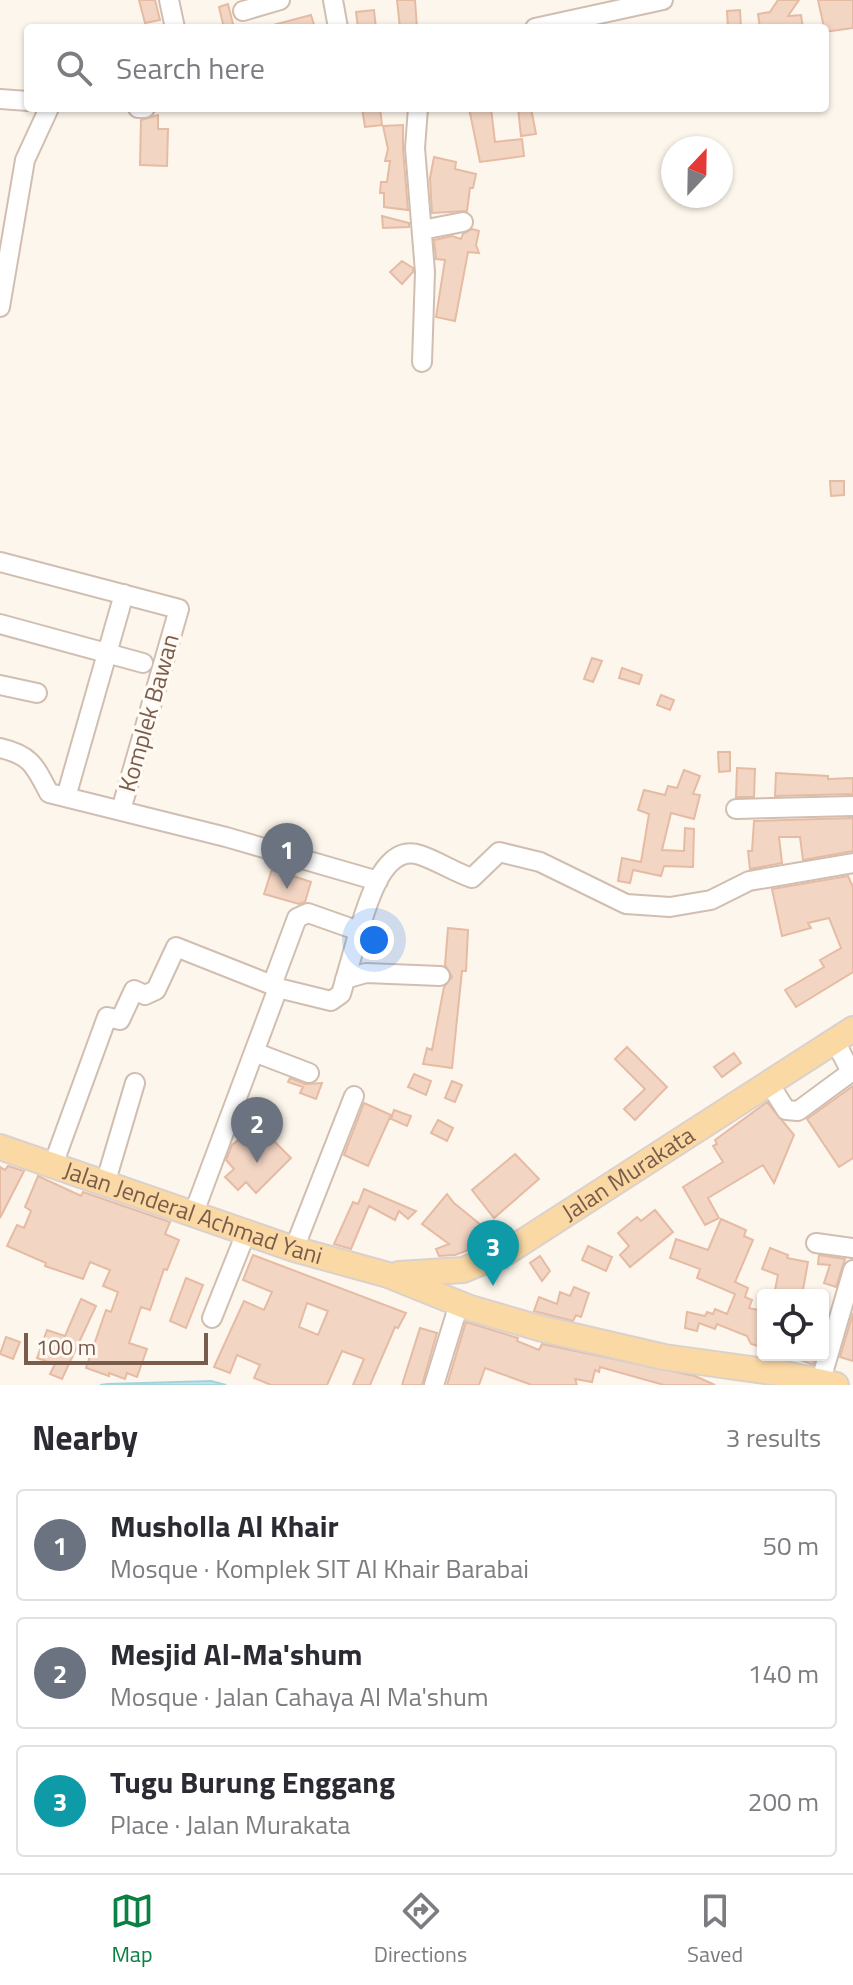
<!DOCTYPE html>
<html lang="en">
<head>
<meta charset="utf-8">
<style>
  :root { --surface:#fff; --page:#f7f7f7; --text:#2b2b33; --muted:#7c7c81; --line:#e1e1e2; --accent:#0b8043 }
  body { margin:0; font-family:"Titillium Web",sans-serif; background:var(--page); color:var(--text) }
  .controls { position:absolute; right:24px; bottom:24px; display:grid; overflow:hidden; border-radius:8px; box-shadow:0 2px 6px #0004 }
  .controls button { width:72px; height:72px; display:grid; place-items:center; padding:0; border:0; border-bottom:2px solid var(--line); background:var(--surface); color:var(--text); font:40px sans-serif }
  .compass { position:absolute; left:661px; top:136px; width:72px; height:72px; border-radius:50%; background:var(--surface); box-shadow:0 2px 6px #0004; rotate:22deg }
  .scale { position:absolute; left:24px; bottom:20px; width:184px; box-sizing:border-box; padding-left:8px; border:4px solid #7a5c4d; border-top:0; font-size:22px; line-height:28px; white-space:nowrap; color:#7a5c4d; -webkit-text-stroke:6px #fffaf3; paint-order:stroke }
  .you { position:absolute; left:374px; top:940px; width:28px; height:28px; margin:-20px; border:6px solid #fff; border-radius:50%; background:#1a73e8; box-shadow:0 0 0 12px #1a73e833 }
  .badge { display:grid; place-items:center; width:52px; height:52px; border-radius:50%; background:var(--accent); color:#fff; font-size:26px; font-weight:700 }
  .pin { position:absolute; translate:-50% -66px; filter:drop-shadow(0 2px 4px #0008) }
  .pin::after { content:''; position:absolute; top:42px; width:28px; height:24px; background:inherit; clip-path:polygon(0 0,100% 0,50% 100%) }
  .list { margin:0; padding:0; list-style:none }
  h2 { display:flex; justify-content:space-between; align-items:center; height:104px; margin:0; padding:0 32px; font-size:34px }
  h2 small { font-size:26px; font-weight:400; color:var(--muted) }
  .list li { display:grid; grid-template-columns:52px 1fr auto; gap:24px; align-items:center; box-sizing:border-box; height:112px; margin:0 16px 16px; padding:0 16px; border:2px solid var(--line); border-radius:8px }
  .list b { display:block; font-size:30px; white-space:nowrap }
  .list p { margin:0; font-size:26px; white-space:nowrap; color:var(--muted) }
  .list em { font-size:26px; font-style:normal; color:var(--muted) }
  .icon { flex:none; width:44px; height:44px; fill:none; stroke:currentColor; stroke-width:2; stroke-linecap:round; stroke-linejoin:round }
  .map { position:relative; flex:none; width:853px; height:1385px; overflow:hidden }
  .search { position:absolute; background:var(--surface); box-shadow:0 2px 6px #0004; left:24px; right:24px; top:24px; height:88px; display:flex; align-items:center; gap:20px; box-sizing:border-box; padding:0 28px; border-radius:8px; color:var(--muted); font-size:30px }
  .sheet { height:488px; background:var(--surface) }
  nav { display:flex; justify-content:space-around; align-items:center; box-sizing:border-box; height:112px; border-top:2px solid var(--line); background:var(--surface); font-size:22px; color:var(--muted) }
  nav a { display:grid; justify-items:center; gap:4px }
  nav .on { color:var(--accent) }
  .map>svg:first-child { display:block }
  .water { fill:url(#water-rules); stroke:#a5d3da; stroke-width:2 }
  .building { fill:#f3d5c3; stroke:#e6bba3; stroke-width:2; fill-rule:evenodd }
  .lines { fill:none; stroke-linecap:round; stroke-linejoin:round }
  .minor-casing { stroke:#d1beb0; stroke-width:22 }
  .major-casing { stroke:#dad1cd; stroke-width:28 }
  .minor { stroke:#fff; stroke-width:18 }
  .major { stroke:#fbd9a5; stroke-width:24 }
  .labels { text-anchor:middle; stroke-width:7; stroke-linejoin:round; paint-order:stroke }
  .street-label { font-size:24px; fill:#7a5c4d; stroke:#fffaf3 }
</style>
</head>
<body>
<div class="map">
<svg width="853" height="1385" viewBox="0 0 853 1385">
  <defs>
    <pattern id="water-rules" width="6" height="5" patternUnits="userSpaceOnUse" patternTransform="scale(2)"><rect width="6" height="5" fill="#bfe3e8"/><path d="M0 2.5h6" fill="none" stroke="#a0bbbe"/></pattern>
  </defs>
  <rect width="100%" height="100%" fill="#fdf6ec"/>
  <path class="water" d="M 211,1381 L 226,1385 L 100,1385 L 108,1384 Z"/>
  <path class="building" d="M 139,0 L 155,0 L 160,20 L 145,23 Z
    M 397,0 L 415,0 L 417,28 L 400,28 Z
    M 778,0 L 799,0 L 788,16 L 801,15 L 803,28 L 760,28 L 758,14 L 770,12 Z
    M 818,0 L 853,0 L 853,28 L 825,32 Z
    M 228,4 L 234,28 L 224,28 L 219,7 Z
    M 374,10 L 376,28 L 358,28 L 356,12 Z
    M 740,10 L 741,28 L 728,28 L 727,11 Z
    M 311,15 L 315,28 L 273,28 L 273,25 Z
    M 362,108 L 380,108 L 382,125 L 365,127 Z
    M 469,108 L 491,108 L 495,142 L 522,139 L 524,156 L 480,162 Z
    M 518,108 L 531,108 L 536,134 L 521,136 Z
    M 158,115 L 158,129 L 168,129 L 167,166 L 140,165 L 141,120 Z
    M 403,125 L 403,149 L 408,210 L 384,207 L 384,193 L 380,193 L 381,182 L 387,182 L 390,161 L 385,161 L 388,149 L 383,126 Z
    M 434,157 L 456,162 L 455,169 L 476,174 L 473,188 L 470,188 L 467,211 L 432,213 L 430,178 Z
    M 382,216 L 409,223 L 409,227 L 383,228 Z
    M 472,229 L 479,231 L 476,245 L 479,253 L 468,252 L 455,321 L 436,317 L 445,260 L 436,259 L 434,240 L 452,236 L 461,239 L 463,234 Z
    M 402,261 L 413,268 L 413,272 L 402,284 L 390,272 Z
    M 830,481 L 844,481 L 844,495 L 831,496 Z
    M 592,658 L 602,661 L 593,682 L 584,679 Z
    M 622,668 L 642,675 L 639,684 L 619,678 Z
    M 661,695 L 674,700 L 670,710 L 657,705 Z
    M 718,752 L 730,752 L 730,771 L 719,772 Z
    M 737,768 L 755,769 L 754,797 L 736,797 Z
    M 684,770 L 700,776 L 693,794 L 700,795 L 694,819 L 671,813 L 662,850 L 684,851 L 685,828 L 694,829 L 693,867 L 664,866 L 661,876 L 633,870 L 630,883 L 618,881 L 622,858 L 641,862 L 649,814 L 638,810 L 644,790 L 665,795 L 668,786 L 677,788 Z
    M 776,773 L 828,776 L 828,779 L 853,778 L 853,794 L 775,796 Z
    M 853,818 L 853,851 L 803,860 L 800,837 L 779,837 L 782,863 L 750,869 L 748,851 L 752,851 L 754,821 Z
    M 272,869 L 311,882 L 305,902 L 299,904 L 264,894 Z
    M 848,876 L 853,887 L 853,972 L 796,1007 L 785,990 L 824,967 L 820,960 L 841,948 L 829,918 L 808,923 L 811,928 L 782,936 L 772,889 Z
    M 448,928 L 468,930 L 466,971 L 462,971 L 452,1068 L 423,1064 L 427,1048 L 432,1050 L 444,987 L 452,977 L 445,965 Z
    M 627,1047 L 667,1087 L 635,1120 L 624,1109 L 645,1089 L 615,1059 Z
    M 734,1053 L 741,1063 L 722,1077 L 714,1067 Z
    M 414,1074 L 431,1081 L 426,1095 L 408,1087 Z
    M 290,1078 L 305,1084 L 322,1083 L 316,1099 L 300,1093 L 303,1087 L 288,1082 Z
    M 452,1081 L 462,1085 L 455,1102 L 445,1098 Z
    M 853,1086 L 853,1158 L 839,1167 L 807,1119 Z
    M 767,1102 L 794,1135 L 774,1183 L 763,1165 L 708,1198 L 719,1218 L 705,1225 L 683,1187 L 723,1162 L 713,1146 L 717,1144 L 715,1140 Z
    M 364,1103 L 391,1115 L 368,1166 L 344,1155 Z
    M 394,1110 L 411,1116 L 407,1126 L 391,1119 Z
    M 438,1120 L 453,1128 L 447,1141 L 431,1133 Z
    M 258,1125 L 291,1158 L 256,1193 L 246,1182 L 238,1190 L 225,1177 L 234,1169 L 226,1160 L 232,1145 Z
    M 515,1154 L 539,1179 L 494,1218 L 472,1190 Z
    M 8,1166 L 24,1171 L 0,1218 L 0,1167 L 5,1170 Z
    M 38,1176 L 81,1196 L 83,1192 L 170,1222 L 165,1234 L 179,1240 L 167,1270 L 164,1269 L 150,1310 L 141,1307 L 129,1343 L 147,1349 L 137,1377 L 127,1373 L 125,1379 L 109,1373 L 109,1376 L 86,1368 L 106,1310 L 111,1312 L 118,1292 L 103,1286 L 110,1270 L 90,1262 L 83,1279 L 45,1266 L 46,1263 L 7,1246 L 17,1225 L 24,1228 L 31,1211 L 25,1207 Z
    M 364,1189 L 416,1211 L 408,1219 L 399,1211 L 395,1220 L 369,1206 L 351,1249 L 334,1244 L 353,1202 L 358,1204 Z
    M 447,1194 L 454,1203 L 498,1239 L 455,1255 L 439,1256 L 436,1249 L 449,1244 L 422,1224 Z
    M 655,1210 L 673,1232 L 630,1267 L 620,1255 L 629,1246 L 618,1233 L 637,1217 L 641,1221 Z
    M 721,1219 L 746,1230 L 744,1236 L 753,1240 L 735,1282 L 748,1288 L 745,1297 L 752,1300 L 749,1308 L 763,1311 L 761,1347 L 751,1344 L 747,1336 L 717,1324 L 715,1329 L 699,1323 L 697,1331 L 685,1328 L 687,1312 L 705,1316 L 707,1312 L 713,1314 L 715,1309 L 727,1314 L 735,1294 L 697,1278 L 700,1269 L 670,1258 L 676,1239 L 708,1250 Z
    M 588,1246 L 612,1257 L 606,1271 L 582,1260 Z
    M 770,1248 L 788,1255 L 787,1258 L 808,1262 L 802,1295 L 774,1295 L 778,1275 L 762,1269 Z
    M 253,1255 L 406,1313 L 398,1328 L 395,1327 L 370,1385 L 353,1385 L 364,1359 L 342,1351 L 327,1385 L 271,1385 L 254,1378 L 260,1365 L 237,1355 L 230,1373 L 214,1367 L 244,1301 L 264,1310 L 272,1292 L 243,1280 ZM 307,1303 L 328,1311 L 318,1335 L 299,1327 Z
    M 819,1255 L 845,1259 L 836,1287 L 824,1283 L 830,1265 L 818,1264 Z
    M 540,1256 L 550,1271 L 542,1281 L 530,1263 Z
    M 186,1278 L 203,1285 L 186,1328 L 170,1321 Z
    M 574,1287 L 589,1293 L 581,1317 L 576,1315 L 573,1321 L 534,1311 L 539,1297 L 557,1304 L 560,1292 L 570,1296 Z
    M 81,1299 L 96,1306 L 62,1379 L 50,1374 L 55,1364 L 37,1358 L 47,1330 L 65,1336 Z
    M 853,1313 L 853,1361 L 840,1357 Z
    M 466,1322 L 518,1338 L 517,1341 L 539,1350 L 542,1344 L 695,1376 L 715,1385 L 664,1385 L 600,1367 L 599,1372 L 595,1370 L 592,1382 L 575,1379 L 577,1385 L 532,1385 L 485,1368 L 479,1385 L 447,1385 Z
    M 420,1328 L 437,1333 L 422,1385 L 402,1385 Z
    M 6,1337 L 20,1342 L 13,1359 L 0,1354 Z
    M 788,1355 L 816,1355 L 813,1365 Z"/>
  <g class="lines">
    <g class="minor-casing">
      <path id="minor" d="M 169,0 L 175,28
        M 333,0 L 338,28
        M 243,11 L 280,0
        M 535,28 L 663,0
        M 0,99 L 28,101
        M 138,108 L 145,108
        M 418,108 L 415,148 L 425,272 L 422,362
        M 422,230 L 463,222
        M 0,307 L 25,160 L 49,108
        M 0,562 L 179,609 L 121,810
        M 0,624 L 143,663
        M 0,685 L 37,693
        M 0,748 C 31,755 35,766 49,793 L 226,837 L 378,881
        M 66,797 L 124,594
        M 736,809 L 853,806
        M 359,931 C 367,906 383,842 420,855 C 438,861 454,872 472,878 L 499,852 L 540,862 L 626,904 L 670,907 L 711,900 L 749,881 L 853,863
        M 345,979 L 366,973 L 440,976
        M 254,1052 L 309,1073
        M 769,1083 L 786,1110 L 798,1111 L 851,1072 L 835,1041
        M 53,1165 L 107,1017 L 120,1020 L 134,990 L 145,995 L 156,990 L 176,947 L 272,985 L 278,988 L 331,1001 L 341,994 L 359,931 L 308,913 L 297,918 L 272,985
        M 105,1184 L 135,1083
        M 193,1215 L 278,988
        M 816,1243 L 853,1248
        M 294,1249 L 354,1096
        M 212,1318 L 246,1233
        M 821,1380 L 853,1270
        M 434,1385 L 459,1304"/>
    </g>
    <g class="major-casing">
      <g id="major">
        <path id="s1" d="M 0,1147 L 294,1249 L 388,1275 L 470,1308 L 539,1328 L 664,1357 L 780,1373 L 836,1385"/>
        <path id="s2" d="M 399,1274 L 463,1270 L 507,1252 L 853,1029"/>
      </g>
    </g>
    <use href="#minor" class="minor"/>
    <use href="#major" class="major"/>
  </g>
  <g class="labels">
    <g class="street-label">
      <text transform="translate(149 713) rotate(-74)" y="8">Komplek Bawan</text>
      <text dy="8" stroke="none"><textPath href="#s2" startOffset="256">Jalan Murakata</textPath></text>
      <text dy="8" stroke="none"><textPath href="#s1" startOffset="204">Jalan Jenderal Achmad Yani</textPath></text>
    </g>
  </g>
</svg>
<div class="controls">
<button><svg class="icon" aria-label="locate" viewBox="0 0 24 24"><circle cx="12" cy="12" r="6"/><path d="M12 2v4M12 18v4M2 12h4M18 12h4"/></svg></button>
</div>
<svg class="compass" viewBox="-18 -18 36 36"><path d="M0-13l5 13h-10z" fill="#e53935"/><path d="M0 13l5-13h-10z" fill="#7c7c81"/></svg>
<div class="scale">100 m</div>
<div class="you"></div>
<div class="pin badge" style="left:287px;top:889px;background:#6b7280">1</div>
<div class="pin badge" style="left:257px;top:1163px;background:#6b7280">2</div>
<div class="pin badge" style="left:493px;top:1286px;background:#0f9aa8">3</div>
<div class="search"><svg class="icon" aria-label="search" viewBox="0 0 24 24"><circle cx="10" cy="10" r="6"/><path d="M15 15l6 6"/></svg>Search here</div>
</div>
<section class="sheet">
<h2>Nearby<small>3 results</small></h2>
<ul class="list">
<li><span class="badge" style="background:#6b7280">1</span><div><b>Musholla Al Khair</b><p>Mosque · Komplek SIT Al Khair Barabai</p></div><em>50 m</em></li>
<li><span class="badge" style="background:#6b7280">2</span><div><b>Mesjid Al-Ma'shum</b><p>Mosque · Jalan Cahaya Al Ma'shum</p></div><em>140 m</em></li>
<li><span class="badge" style="background:#0f9aa8">3</span><div><b>Tugu Burung Enggang</b><p>Place · Jalan Murakata</p></div><em>200 m</em></li>
</ul>
</section>
<nav>
<a class="on"><svg class="icon" aria-label="map" viewBox="0 0 24 24"><path d="M3 6l6-2 6 2 6-2v14l-6 2-6-2-6 2zM9 4v14M15 6v14"/></svg>Map</a>
<a><svg class="icon" aria-label="directions" viewBox="0 0 24 24"><path d="M12 3l9 9-9 9-9-9zM9 14v-3h6M13 9l2 2-2 2"/></svg>Directions</a>
<a><svg class="icon" aria-label="saved" viewBox="0 0 24 24"><path d="M7 4h10v16l-5-4-5 4z"/></svg>Saved</a>
</nav>
</body>
</html>
